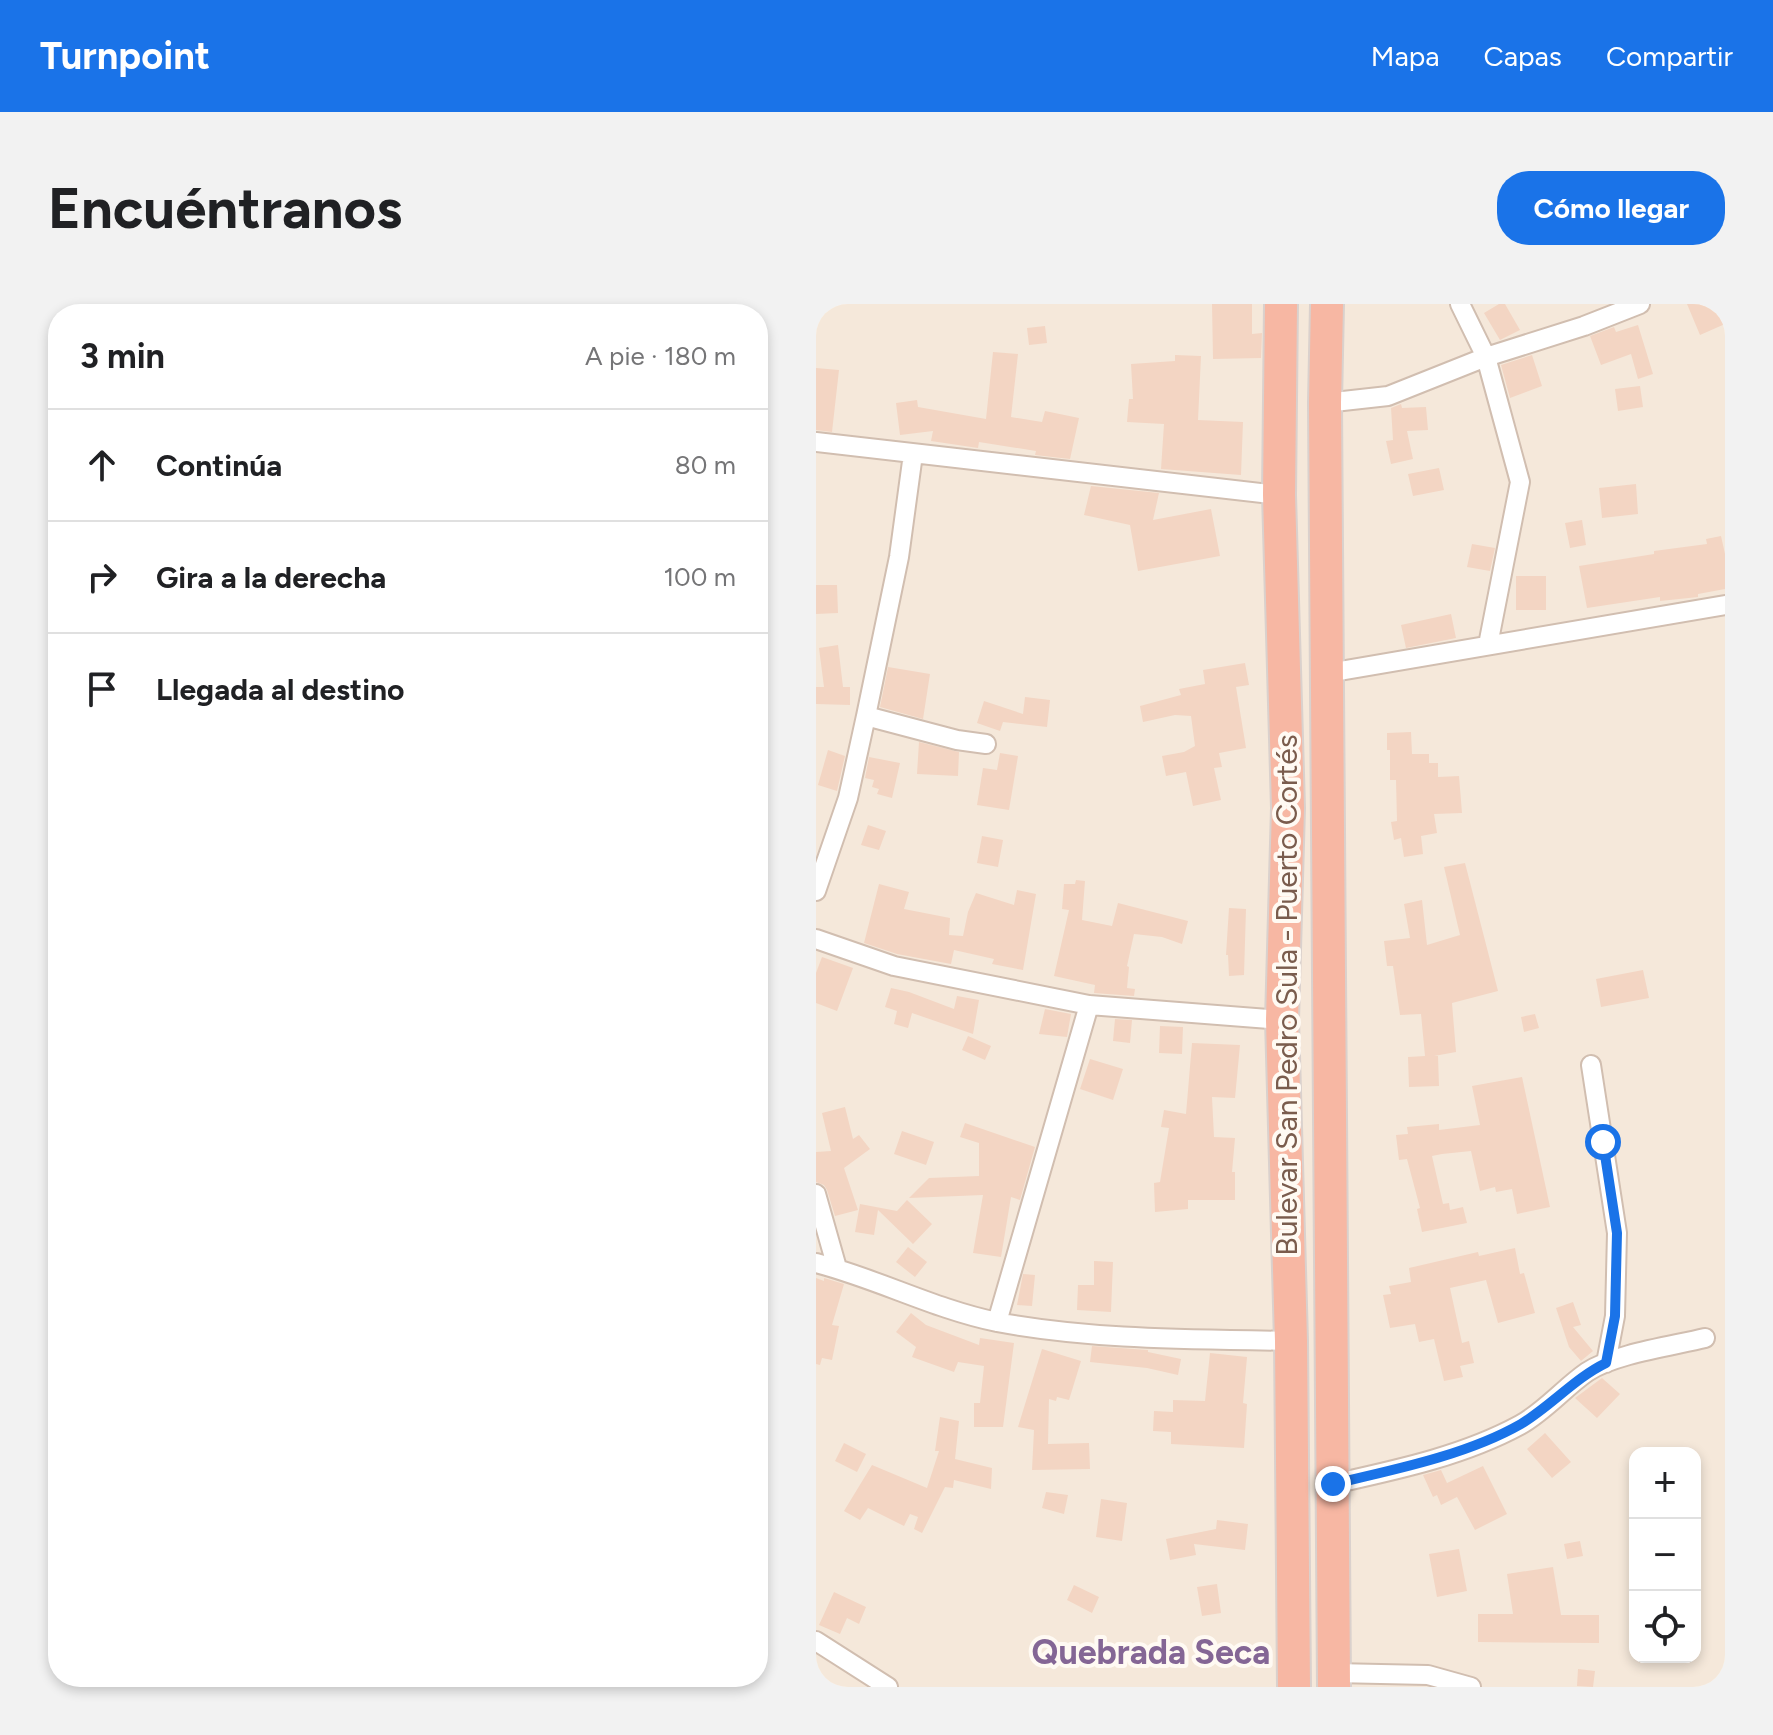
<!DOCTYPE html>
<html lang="es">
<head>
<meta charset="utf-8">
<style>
  :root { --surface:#fff; --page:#f2f2f2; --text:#202124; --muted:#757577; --line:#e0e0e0; --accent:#1a73e8 }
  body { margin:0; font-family:Figtree,sans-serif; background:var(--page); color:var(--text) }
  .controls { position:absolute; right:24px; bottom:24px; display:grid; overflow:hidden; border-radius:16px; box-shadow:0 4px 12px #0003 }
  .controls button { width:72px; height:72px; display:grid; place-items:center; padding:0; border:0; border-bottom:2px solid var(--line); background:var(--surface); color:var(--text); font:40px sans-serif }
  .stop { position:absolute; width:24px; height:24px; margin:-18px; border:6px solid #1a73e8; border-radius:50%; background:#fff }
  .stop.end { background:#1a73e8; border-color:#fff; box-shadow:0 2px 8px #0008 }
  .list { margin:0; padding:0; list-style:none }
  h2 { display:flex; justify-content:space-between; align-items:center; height:104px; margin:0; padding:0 32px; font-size:34px }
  h2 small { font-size:26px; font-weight:400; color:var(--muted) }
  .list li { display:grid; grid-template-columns:52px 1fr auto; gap:24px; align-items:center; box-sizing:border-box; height:112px; padding:0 32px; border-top:2px solid var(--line) }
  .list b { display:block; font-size:30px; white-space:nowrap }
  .list em { font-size:26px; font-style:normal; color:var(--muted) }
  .icon { flex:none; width:44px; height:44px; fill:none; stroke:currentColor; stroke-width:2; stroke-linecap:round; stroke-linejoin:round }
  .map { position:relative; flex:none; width:909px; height:1383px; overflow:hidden; border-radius:32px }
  header { display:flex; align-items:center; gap:48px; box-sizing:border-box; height:112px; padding:0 40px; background:var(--accent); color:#fff }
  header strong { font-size:38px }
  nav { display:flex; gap:44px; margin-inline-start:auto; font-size:28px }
  .intro { display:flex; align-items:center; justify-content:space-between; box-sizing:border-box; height:192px; padding:0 48px }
  h1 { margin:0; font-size:56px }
  .button { padding:20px 36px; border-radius:32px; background:var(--accent); color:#fff; font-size:28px; font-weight:700 }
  main { display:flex; gap:48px; padding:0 48px }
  aside { flex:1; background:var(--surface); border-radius:32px; box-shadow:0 4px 12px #0003 }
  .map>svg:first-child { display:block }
  .residential { fill:#f5e8da; fill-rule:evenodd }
  .building { fill:#f3d5c3 }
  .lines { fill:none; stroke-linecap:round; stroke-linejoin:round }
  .street-casing { stroke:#d1beb0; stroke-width:22 }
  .highway-casing { stroke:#dad1cd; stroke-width:36 }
  .street { stroke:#fff; stroke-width:18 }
  .highway { stroke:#f7b7a3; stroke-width:32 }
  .route { stroke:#1a73e8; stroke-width:10 }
  .labels { text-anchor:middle; stroke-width:8; stroke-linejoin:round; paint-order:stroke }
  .street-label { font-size:30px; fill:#7a5c4d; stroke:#fffaf3 }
  .quarter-label { font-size:34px; font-weight:bold; fill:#846695; stroke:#fffaf3 }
</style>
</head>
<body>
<header>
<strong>Turnpoint</strong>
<nav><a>Mapa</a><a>Capas</a><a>Compartir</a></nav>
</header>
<div class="intro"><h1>Encuéntranos</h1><a class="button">Cómo llegar</a></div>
<main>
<aside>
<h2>3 min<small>A pie · 180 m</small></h2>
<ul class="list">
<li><svg class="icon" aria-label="ahead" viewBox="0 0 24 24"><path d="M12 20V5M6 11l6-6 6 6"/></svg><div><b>Continúa</b></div><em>80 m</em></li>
<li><svg class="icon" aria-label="right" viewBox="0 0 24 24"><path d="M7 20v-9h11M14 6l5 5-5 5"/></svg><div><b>Gira a la derecha</b></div><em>100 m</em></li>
<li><svg class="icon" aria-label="arrive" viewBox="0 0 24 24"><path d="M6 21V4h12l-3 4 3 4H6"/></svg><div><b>Llegada al destino</b></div></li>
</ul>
</aside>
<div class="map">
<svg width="909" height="1383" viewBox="0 0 909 1383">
  <rect width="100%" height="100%" fill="#fdf6ec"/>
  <path class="residential" d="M 0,0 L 909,0 L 909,1383 L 0,1383 ZM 819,1149 L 879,1149 L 879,1353 L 819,1353 Z"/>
  <path class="building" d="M 396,0 L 436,0 L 436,30 L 446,29 L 445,54 L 397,55 Z
    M 683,0 L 689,0 L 704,26 L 684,36 L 668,9 Z
    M 871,0 L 909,0 L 909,20 L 884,31 Z
    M 822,21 L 837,70 L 822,75 L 815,50 L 785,61 L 774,32 L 798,23 L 800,28 Z
    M 229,22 L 231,39 L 213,41 L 211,24 Z
    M 177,48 L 202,50 L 195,113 L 226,118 L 229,107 L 263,114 L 254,155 L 219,151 L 220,147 L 163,138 L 162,144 L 115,137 L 117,127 L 84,131 L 80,99 L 101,96 L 102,103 L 170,115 Z
    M 359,51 L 385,52 L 382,116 L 427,118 L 425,171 L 345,165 L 348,120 L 311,118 L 313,95 L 317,95 L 315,60 L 359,57 Z
    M 716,51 L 726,82 L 694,94 L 685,61 Z
    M 0,64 L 23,66 L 16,128 L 0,126 Z
    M 824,82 L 827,103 L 802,107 L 799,85 Z
    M 585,100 L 586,104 L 610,103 L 612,126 L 591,127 L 597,155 L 575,160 L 570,137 L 577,136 L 575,104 Z
    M 623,164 L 628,186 L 597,192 L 592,170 Z
    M 820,180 L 822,210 L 786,214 L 783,184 Z
    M 275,182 L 343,189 L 337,216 L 395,205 L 404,252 L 322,267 L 314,221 L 268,211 Z
    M 766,216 L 770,241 L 754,244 L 749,219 Z
    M 905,232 L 909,250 L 909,285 L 882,290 L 882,293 L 844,297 L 844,293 L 771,304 L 763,262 L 838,250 L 838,247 L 891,240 L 890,235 Z
    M 656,240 L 679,244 L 674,267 L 651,263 Z
    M 700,272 L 730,272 L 730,306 L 700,306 Z
    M 0,281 L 21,281 L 22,309 L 0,310 Z
    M 635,310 L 640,334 L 590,344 L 585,321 Z
    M 22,341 L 27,383 L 34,383 L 34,401 L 0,400 L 0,383 L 8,383 L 3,344 Z
    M 429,359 L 433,381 L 420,383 L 430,444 L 403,449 L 406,463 L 398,464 L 405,496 L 377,502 L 370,468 L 350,472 L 346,452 L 368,448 L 379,442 L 375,412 L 359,411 L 327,418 L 324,402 L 365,391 L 363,385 L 389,380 L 387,366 Z
    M 72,363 L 114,370 L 107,415 L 64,403 Z
    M 209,393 L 234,396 L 231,423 L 187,418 L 184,427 L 161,419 L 168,397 L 207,410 Z
    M 595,428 L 596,450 L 613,450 L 613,459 L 622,459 L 622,473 L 643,472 L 646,509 L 618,510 L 621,529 L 605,532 L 607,550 L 588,553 L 585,534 L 578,536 L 575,518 L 581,517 L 580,476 L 574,476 L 574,446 L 571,446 L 571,429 Z
    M 103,438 L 143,448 L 142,472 L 101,470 Z
    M 12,446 L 29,452 L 21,487 L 2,481 Z
    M 184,449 L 202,452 L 193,506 L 161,501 L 167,464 L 181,466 Z
    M 53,453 L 84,459 L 76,494 L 61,490 L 63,485 L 56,483 L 58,476 L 49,474 Z
    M 52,521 L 70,527 L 63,546 L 45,541 Z
    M 166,532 L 187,536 L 182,563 L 161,559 Z
    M 649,559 L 682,687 L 636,699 L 640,748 L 618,752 L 622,752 L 623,782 L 593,783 L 592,753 L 609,752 L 605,710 L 584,711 L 577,662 L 571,662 L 568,637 L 594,634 L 588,600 L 606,596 L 611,641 L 644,631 L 628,563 Z
    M 260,576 L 269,577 L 266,616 L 296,622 L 302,599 L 372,617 L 366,640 L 346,633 L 318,630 L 311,662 L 313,663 L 311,684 L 319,685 L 318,692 L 278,689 L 279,681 L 238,672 L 253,606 L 246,605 L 248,580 L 259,580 Z
    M 63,580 L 93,588 L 88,605 L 134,614 L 133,631 L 147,632 L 152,608 L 160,589 L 198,601 L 201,586 L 220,590 L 207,666 L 176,660 L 178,655 L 138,646 L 135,660 L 81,650 L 48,639 Z
    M 413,604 L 430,605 L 428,671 L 413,672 L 412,651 L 410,651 Z
    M 6,653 L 37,664 L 21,707 L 0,699 L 0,669 Z
    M 827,666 L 833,694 L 785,703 L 780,675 Z
    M 75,684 L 93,688 L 138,705 L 141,692 L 163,696 L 157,730 L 96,709 L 92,724 L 78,720 L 81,707 L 69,703 Z
    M 229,705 L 255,710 L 251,733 L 223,730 Z
    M 719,710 L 723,724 L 708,728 L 705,713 Z
    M 299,715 L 316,716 L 314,739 L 297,737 Z
    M 344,722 L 367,723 L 366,750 L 343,749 Z
    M 152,732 L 175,742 L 169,756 L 146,746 Z
    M 376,739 L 424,741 L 419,794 L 396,793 L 398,833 L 419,834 L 416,868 L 419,868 L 419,896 L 372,896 L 372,905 L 339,908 L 338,879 L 344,878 L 353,824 L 345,823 L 348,806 L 370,810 Z
    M 274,755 L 307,765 L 297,796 L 264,785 Z
    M 706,773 L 734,903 L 701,910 L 696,885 L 680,888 L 679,883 L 664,887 L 655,847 L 626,850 L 616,852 L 627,900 L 633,899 L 634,906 L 647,903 L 651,919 L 606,928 L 601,905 L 604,904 L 591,855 L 583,856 L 580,831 L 592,830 L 591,823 L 623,820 L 623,826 L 664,821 L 656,782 Z
    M 29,803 L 37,835 L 43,831 L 54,845 L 28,864 L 42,906 L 19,912 L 11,886 L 8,881 L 0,878 L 0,848 L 15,847 L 6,809 Z
    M 149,819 L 219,843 L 204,896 L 195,893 L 185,953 L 157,949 L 167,891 L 93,894 L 113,874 L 163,872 L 163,839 L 144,833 Z
    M 86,827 L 118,838 L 110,861 L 78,850 Z
    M 91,896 L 116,920 L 97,940 L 62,906 L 58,931 L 39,928 L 44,900 L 81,907 Z
    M 92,943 L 111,958 L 99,973 L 80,958 Z
    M 699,944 L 704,970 L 708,969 L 719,1009 L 682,1019 L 670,976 L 634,984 L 646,1039 L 653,1037 L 658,1059 L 644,1062 L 647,1073 L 628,1077 L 618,1035 L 603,1038 L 599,1020 L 574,1024 L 567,991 L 575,990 L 573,982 L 595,978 L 593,964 L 662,948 L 663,952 Z
    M 278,957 L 297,958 L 295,1008 L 261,1006 L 262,981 L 278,981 Z
    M 207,970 L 219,971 L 216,1002 L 201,1001 Z
    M 0,974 L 8,977 L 8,974 L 28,980 L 16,1021 L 23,1022 L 16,1056 L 6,1054 L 4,1061 L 0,1060 Z
    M 757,998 L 765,1021 L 757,1023 L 777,1047 L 765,1057 L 753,1043 L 740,1004 Z
    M 95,1009 L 110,1021 L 163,1041 L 164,1034 L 198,1039 L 187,1123 L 158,1123 L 158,1099 L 164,1099 L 168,1062 L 142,1058 L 138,1068 L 96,1053 L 100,1043 L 80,1028 Z
    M 276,1042 L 332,1046 L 332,1048 L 365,1055 L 362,1071 L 331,1064 L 274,1058 Z
    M 226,1045 L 265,1057 L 253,1096 L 241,1093 L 240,1097 L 233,1095 L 232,1140 L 273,1139 L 274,1165 L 216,1166 L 218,1126 L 202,1123 Z
    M 394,1049 L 431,1053 L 427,1099 L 431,1100 L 428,1144 L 355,1140 L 355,1128 L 337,1127 L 338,1107 L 357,1108 L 357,1096 L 389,1097 Z
    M 786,1074 L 804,1090 L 781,1114 L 759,1094 Z
    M 124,1113 L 143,1117 L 139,1155 L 176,1164 L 175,1185 L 138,1176 L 137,1184 L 129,1183 L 106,1229 L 98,1225 L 102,1213 L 94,1210 L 88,1222 L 52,1204 L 44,1216 L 28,1207 L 56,1161 L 111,1184 L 123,1147 L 119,1147 Z
    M 729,1129 L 755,1158 L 736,1174 L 711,1145 Z
    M 28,1139 L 50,1150 L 41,1168 L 19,1157 Z
    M 667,1162 L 691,1210 L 659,1226 L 641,1193 L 625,1201 L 621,1191 L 617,1193 L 607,1171 L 625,1166 L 631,1179 Z
    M 230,1188 L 252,1191 L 248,1210 L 226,1204 Z
    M 285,1195 L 311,1199 L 306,1237 L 280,1233 Z
    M 401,1216 L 432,1220 L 429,1246 L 378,1240 L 380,1251 L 354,1256 L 350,1235 L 400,1225 Z
    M 764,1237 L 767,1252 L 751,1255 L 748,1240 Z
    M 643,1245 L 651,1287 L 621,1293 L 613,1250 Z
    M 737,1263 L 745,1311 L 783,1311 L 783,1339 L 662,1338 L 662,1310 L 697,1310 L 691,1270 Z
    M 401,1280 L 405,1309 L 386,1312 L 381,1283 Z
    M 258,1281 L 283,1293 L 276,1309 L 251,1296 Z
    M 18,1288 L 50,1303 L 43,1320 L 31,1314 L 24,1330 L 3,1321 Z
    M 762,1365 L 779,1367 L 777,1383 L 761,1382 Z"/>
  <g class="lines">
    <g class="street-casing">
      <path id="street" d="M 644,0 L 670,53 L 704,178 L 672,341
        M 509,99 L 572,92 L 670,53 L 768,22 L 824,0
        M 0,138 L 463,191
        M 512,369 L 909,301
        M 50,412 L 83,253 L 97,150
        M 0,587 L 32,494 L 50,412 L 141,436 L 170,440
        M 0,635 L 78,662 L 273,701 L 466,716
        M 775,761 L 801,929 L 799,1012 L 790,1059
        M 0,890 L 21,964
        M 0,959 C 62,975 118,1005 181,1018 C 278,1036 377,1035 475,1037
        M 181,1018 L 273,701
        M 517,1180 C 580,1166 647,1152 704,1121 C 729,1107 748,1084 771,1068 C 798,1050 856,1042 889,1034
        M 0,1337 L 72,1383
        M 518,1369 L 612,1371 L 655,1383"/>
    </g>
    <g class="highway-casing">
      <path id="highway" d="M 465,0 L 463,191 L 472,504 L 466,716 L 475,1037 L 478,1383
        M 511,0 L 509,99 L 518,1383"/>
    </g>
    <use href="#street" class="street"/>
    <use href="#highway" class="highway"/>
  </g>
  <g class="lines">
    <path class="route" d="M 517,1180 C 577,1166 651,1151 705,1120 C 735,1102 759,1074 790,1059 L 799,1012 L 801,929 L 787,838"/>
  </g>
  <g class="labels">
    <g class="street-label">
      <text transform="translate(471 691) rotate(-90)" y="10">Bulevar San Pedro Sula - Puerto Cortés</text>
    </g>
    <g class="quarter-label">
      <text x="335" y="1360">Quebrada Seca</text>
    </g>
  </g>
</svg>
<div class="controls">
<button>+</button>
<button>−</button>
<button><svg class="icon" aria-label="locate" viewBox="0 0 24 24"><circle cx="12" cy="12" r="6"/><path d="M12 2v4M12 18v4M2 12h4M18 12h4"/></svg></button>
</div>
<div class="stop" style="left:787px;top:838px"></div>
<div class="stop end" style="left:517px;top:1180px"></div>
</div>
</main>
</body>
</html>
